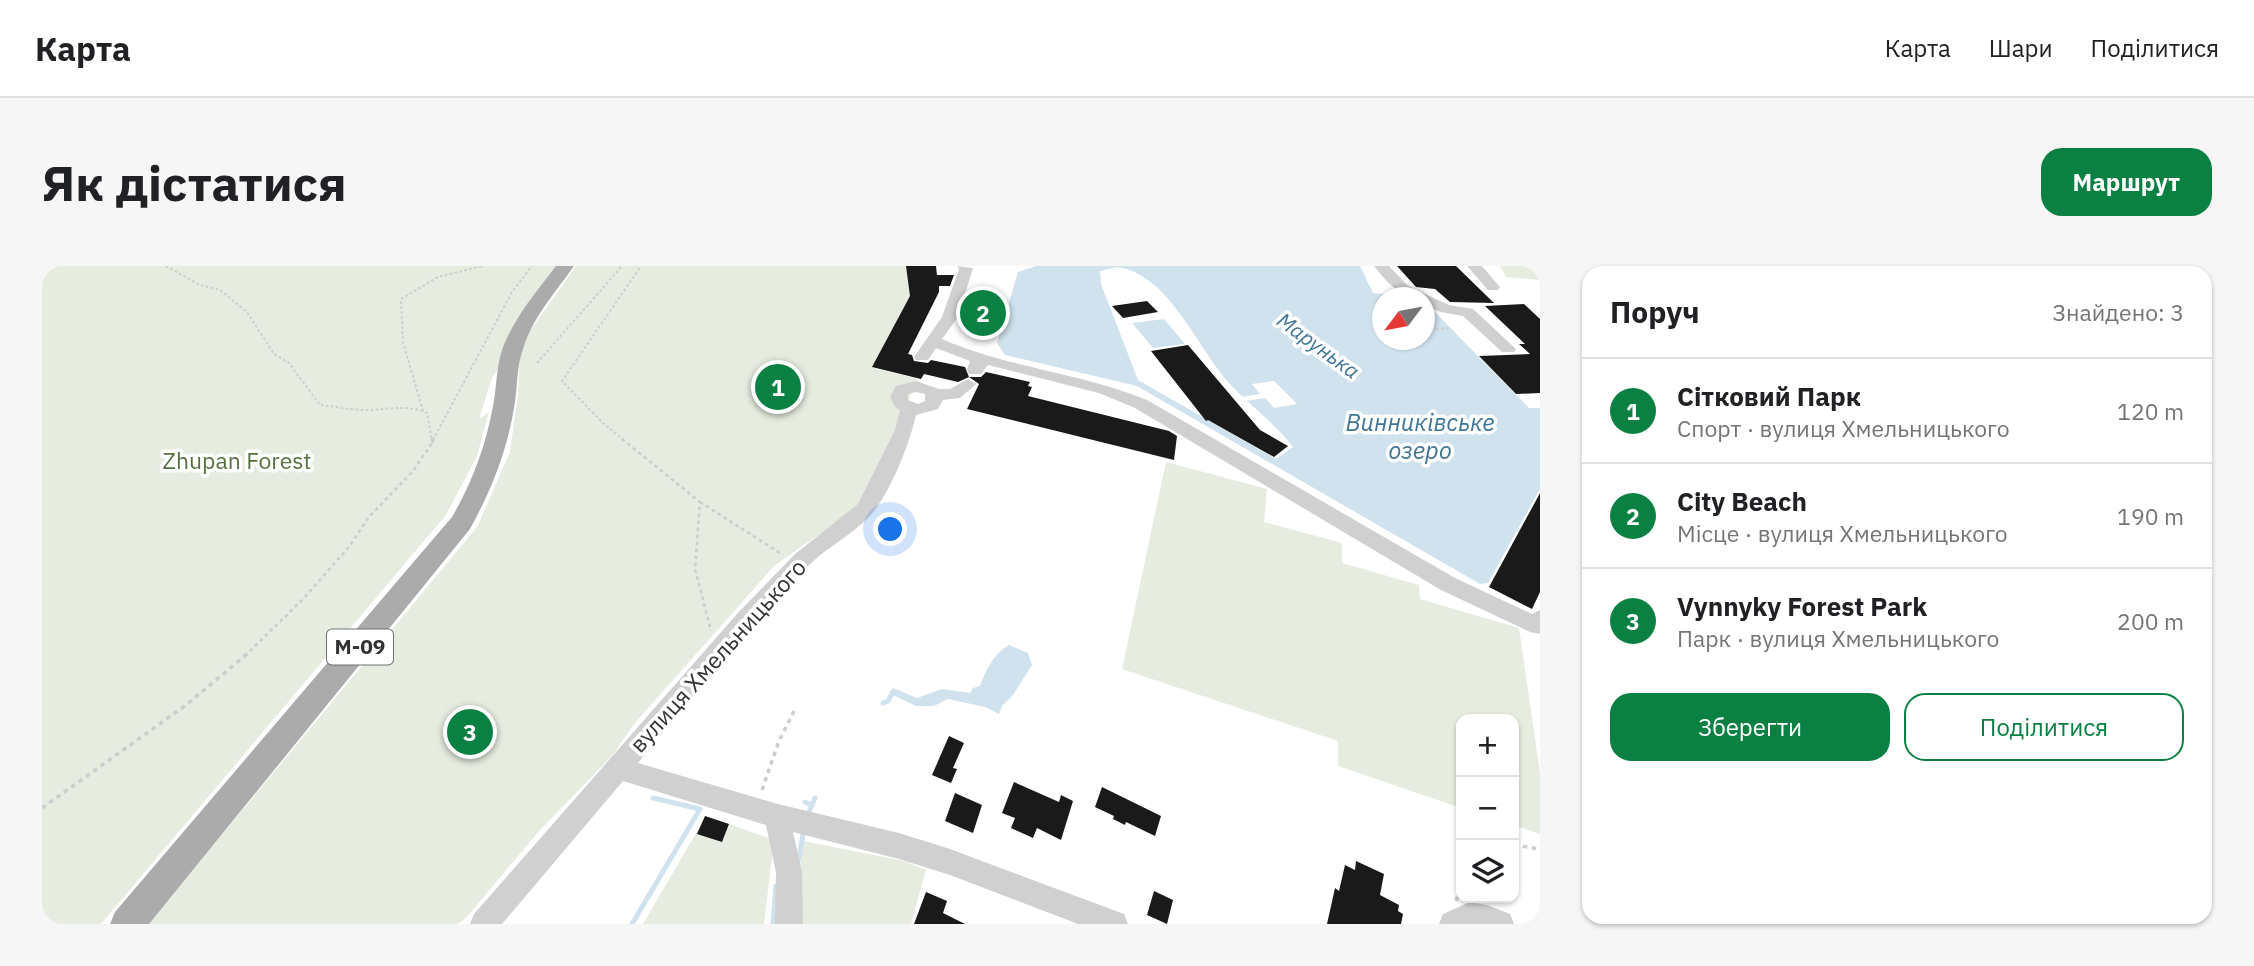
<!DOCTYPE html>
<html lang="uk">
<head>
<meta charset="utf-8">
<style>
  :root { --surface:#fff; --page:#f6f6f6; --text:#202124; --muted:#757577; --line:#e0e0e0; --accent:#0b8043 }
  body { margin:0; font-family:"IBM Plex Sans",sans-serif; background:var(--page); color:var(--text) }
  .controls { position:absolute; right:21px; bottom:21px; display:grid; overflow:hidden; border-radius:14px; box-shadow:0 2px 5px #0004 }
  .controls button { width:63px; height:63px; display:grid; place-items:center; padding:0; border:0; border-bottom:2px solid var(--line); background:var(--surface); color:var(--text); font:35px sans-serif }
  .compass { position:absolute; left:1330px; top:21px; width:63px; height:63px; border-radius:50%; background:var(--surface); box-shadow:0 2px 5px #0004; rotate:238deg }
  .you { position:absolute; left:849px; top:264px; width:24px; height:24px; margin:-18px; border:5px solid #fff; border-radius:50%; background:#1a73e8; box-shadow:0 0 0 10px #1a73e833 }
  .badge { display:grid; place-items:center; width:46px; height:46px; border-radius:50%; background:var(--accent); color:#fff; font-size:23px; font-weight:700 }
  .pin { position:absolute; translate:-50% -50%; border:4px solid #fff; box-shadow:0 2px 7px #0006 }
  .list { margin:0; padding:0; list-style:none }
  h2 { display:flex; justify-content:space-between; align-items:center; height:91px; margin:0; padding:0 28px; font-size:30px }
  h2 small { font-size:23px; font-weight:400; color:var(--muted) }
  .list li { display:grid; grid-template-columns:46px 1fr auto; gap:21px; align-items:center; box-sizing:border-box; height:105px; padding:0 28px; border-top:2px solid var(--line) }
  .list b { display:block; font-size:26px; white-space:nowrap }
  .list p { margin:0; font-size:23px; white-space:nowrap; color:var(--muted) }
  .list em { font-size:23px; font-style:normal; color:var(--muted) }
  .actions { display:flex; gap:14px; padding:21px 28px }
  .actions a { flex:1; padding:16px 0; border:2px solid var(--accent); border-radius:21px; text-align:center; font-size:24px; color:var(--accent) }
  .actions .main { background:var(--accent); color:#fff }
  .icon { flex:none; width:38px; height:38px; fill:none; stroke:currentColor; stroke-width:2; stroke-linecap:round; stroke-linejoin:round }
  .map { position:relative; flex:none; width:1498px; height:658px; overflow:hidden; border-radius:21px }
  header { display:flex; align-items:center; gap:42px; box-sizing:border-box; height:98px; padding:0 35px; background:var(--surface); border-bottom:2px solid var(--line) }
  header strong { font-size:33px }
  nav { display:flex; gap:38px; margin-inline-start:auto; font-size:24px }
  .intro { display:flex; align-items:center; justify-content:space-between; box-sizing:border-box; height:168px; padding:0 42px }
  h1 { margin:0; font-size:49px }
  .button { padding:18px 32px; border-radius:21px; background:var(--accent); color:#fff; font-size:24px; font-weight:700 }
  main { display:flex; gap:42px; padding:0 42px }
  aside { flex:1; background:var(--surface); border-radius:21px; box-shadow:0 2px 5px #0004 }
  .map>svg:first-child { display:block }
  .green { fill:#e6ecdf }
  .water { fill:#cfe2ee; fill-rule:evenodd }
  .pier { fill:#fff }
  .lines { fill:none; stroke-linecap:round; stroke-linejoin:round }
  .stream { stroke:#cfe2ee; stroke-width:5 }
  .building { fill:#1a1a1a }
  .path-far2 { stroke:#cdcdcd; stroke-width:2; stroke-dasharray:2.5 2.5; stroke-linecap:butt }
  .path-far1 { stroke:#cdcdcd; stroke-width:2.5; stroke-dasharray:3.5 3.5; stroke-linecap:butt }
  .path { stroke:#cdcdcd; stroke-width:3.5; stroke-dasharray:4.5 4.5; stroke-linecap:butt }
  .minor { fill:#d0d0d0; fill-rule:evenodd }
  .major { fill:#ababab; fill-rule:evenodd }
  .labels { text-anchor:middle; stroke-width:7; stroke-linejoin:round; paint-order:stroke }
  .far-water-label { font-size:21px; font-style:italic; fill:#3f7597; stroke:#fff }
  .shield { fill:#fff; stroke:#707070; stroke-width:2 }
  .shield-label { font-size:21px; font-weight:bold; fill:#333 }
  .park-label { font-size:23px; fill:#56703f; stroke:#fff }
  .street-label { font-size:23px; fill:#333; stroke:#fff }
  .water-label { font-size:24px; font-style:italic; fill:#3f7597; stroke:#fff }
</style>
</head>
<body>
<header>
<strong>Карта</strong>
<nav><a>Карта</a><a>Шари</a><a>Поділитися</a></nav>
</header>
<div class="intro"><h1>Як дістатися</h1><a class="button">Маршрут</a></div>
<main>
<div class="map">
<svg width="1498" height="658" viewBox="0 0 1498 658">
  <rect width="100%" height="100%" fill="#fff"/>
  <path class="green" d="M 0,0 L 518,0 L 450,112 L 437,153 L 447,146 L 435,190 L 404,249 L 59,658 L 0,658 Z
    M 534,0 L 866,0 L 869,30 L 832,102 L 876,113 L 820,239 L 733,299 L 592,458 L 570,490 L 498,564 L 423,653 L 415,658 L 106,658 L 435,261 L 468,186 L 476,128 L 478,79 Z
    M 1458,0 L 1498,0 L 1498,14 L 1464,11 Z
    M 1124,196 L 1225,223 L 1222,256 L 1300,277 L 1300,297 L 1377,319 L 1378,333 L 1477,362 L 1498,507 L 1498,568 L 1472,559 L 1472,453 L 1419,453 L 1419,542 L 1296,500 L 1296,475 L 1080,403 Z
    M 664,550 L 732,574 L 722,658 L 601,658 Z
    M 761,575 L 862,595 L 884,604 L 869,658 L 761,658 L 753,654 Z"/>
  <path class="water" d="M 994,0 L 1318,0 L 1331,27 L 1373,31 L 1340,32 L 1340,74 L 1382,74 L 1383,36 L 1487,142 L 1498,142 L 1498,223 L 1446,317 L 1438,318 L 1095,120 L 963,89 L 955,77 L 976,6 ZM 1075,1 C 1127,8 1154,80 1187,117 C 1207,139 1233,157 1251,181 L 1234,193 L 1096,114 L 1059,18 L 1058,5 Z
    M 1122,53 L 1143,78 L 1111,82 L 1090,57 Z
    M 967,379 L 986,387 L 990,399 L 971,429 L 960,440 L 957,448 L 943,441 L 906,433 L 892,440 L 874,440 L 847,427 L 851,422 L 875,432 L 900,423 L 928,427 L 931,422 L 938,420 C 943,405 952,387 967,379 Z"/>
  <path class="pier" d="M 1232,115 L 1255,138 L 1232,142 L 1223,132 L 1204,135 L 1200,131 L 1218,128 L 1210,118 Z"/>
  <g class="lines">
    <path class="stream" d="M 841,437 L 846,435 L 851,426
      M 763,536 L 770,539
      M 765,550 L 773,532
      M 756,596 L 762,563
      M 590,658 L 658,543 L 611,532
      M 731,658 L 734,620"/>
  </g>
  <path class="building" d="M 864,0 L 894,0 L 895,9 L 912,9 L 908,20 L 897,20 L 897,26 L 866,88 L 870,89 L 872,95 L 886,97 L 889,94 L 923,101 L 927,111 L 939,111 L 944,106 L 988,116 L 986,120 L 990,121 L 986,130 L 1127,165 L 1135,170 L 1132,194 L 925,143 L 937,118 L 927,111 L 916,116 L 882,108 L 879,113 L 830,101 L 868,30 Z
    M 1355,0 L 1414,0 L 1452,37 L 1408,36 L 1393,23 L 1374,21 Z
    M 1105,35 L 1116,46 L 1081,52 L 1070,40 Z
    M 1482,38 L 1498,53 L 1498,127 L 1474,128 L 1437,90 L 1488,88 L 1477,78 L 1483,78 L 1443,40 Z
    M 1146,79 L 1218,164 L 1246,180 L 1232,191 L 1166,154 L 1164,155 L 1109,85 Z
    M 1498,227 L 1498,326 L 1490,343 L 1447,321 Z
    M 907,470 L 922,477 L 911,502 L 915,503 L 909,517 L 890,509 Z
    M 972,516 L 1017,536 L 1019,529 L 1031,535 L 1019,574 L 995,562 L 991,572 L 969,562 L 973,552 L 960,547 Z
    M 1060,521 L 1119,550 L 1113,570 L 1084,556 L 1083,559 L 1071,553 L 1072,550 L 1053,541 Z
    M 913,527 L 940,539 L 931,567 L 903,555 Z
    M 663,550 L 687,558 L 680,576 L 655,568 Z
    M 1314,595 L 1342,608 L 1338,629 L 1357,639 L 1356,645 L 1361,648 L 1359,658 L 1285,658 L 1293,622 L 1297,625 L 1303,599 L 1313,604 Z
    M 1112,625 L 1131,634 L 1125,658 L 1105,649 Z
    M 884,626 L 905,635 L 901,647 L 923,658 L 872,658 Z"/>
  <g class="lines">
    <path class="path-far2" d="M 124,0 L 158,19 L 178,24 L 205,46 L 232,88 L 247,97 L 278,139 C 291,140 304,143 318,144 C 341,145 362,137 385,147 L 390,174
      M 1394,63 L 1408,62
      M 495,97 L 580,0
      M 381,145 L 361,76 L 359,33 L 396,11 L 440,0
      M 391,174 L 470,26 L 490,0
      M 582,174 L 561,157 L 520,115 L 599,0"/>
    <path class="path-far1" d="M 580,173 L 658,236 L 653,303 L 669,365
      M 390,177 L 392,173
      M 658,236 L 741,289
      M 203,390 L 261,333 L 307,281 L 326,252 L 371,205 L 390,177 L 389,173"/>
    <path class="path" d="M 720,524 L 737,475 L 754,441
      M 0,542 L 144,439 L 205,388
      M 1472,579 L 1498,583
      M 1414,635 L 1419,620"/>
    <path class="minor" d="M 915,0 L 931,2 L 916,51 L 900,73 C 966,102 1039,107 1105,134 L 1413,312 L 1490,348 L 1498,344 L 1498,368 L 1488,366 L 1399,324 L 1093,142 L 1057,127 L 946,99 L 939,108 L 927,108 L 925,104 L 928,95 L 894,82 L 886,94 L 874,94 L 872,91 L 900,51 L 917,3 Z
      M 1332,0 L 1347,0 L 1365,19 L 1385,29 L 1407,39 L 1431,43 L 1474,83 L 1472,86 L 1460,86 L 1421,50 L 1399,46 L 1382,39 L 1382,32 C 1359,32 1346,18 1332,0 Z
      M 1425,0 L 1440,0 L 1458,21 L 1456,24 L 1446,24 Z
      M 926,113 L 934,118 L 918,132 L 901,134 L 896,143 L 874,149 C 868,176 852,216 837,238 C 820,265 786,279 764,302 C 705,364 651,431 596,497 L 736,538 L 857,567 L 908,583 L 1082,648 L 1086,658 L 1036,658 L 908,609 L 857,593 L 751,566 L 760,606 L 761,658 L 733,658 L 734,606 L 724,559 L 581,515 L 460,658 L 428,658 L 432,648 L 695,348 L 753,288 L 816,238 L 853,164 L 858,144 L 854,142 L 848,131 L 854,120 L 874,115 L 897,123 L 908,123 ZM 874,126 L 883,128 L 883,135 L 876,138 L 866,134 L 866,128 Z
      M 1428,636 L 1445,639 L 1468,648 L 1472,658 L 1397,658 L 1401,648 Z"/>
    <path class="major" d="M 514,0 L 532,0 C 513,27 491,51 481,83 C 474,102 476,122 472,142 C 465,185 449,225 428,263 L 107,658 L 68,658 L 73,646 L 410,251 C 430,217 444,179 451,140 C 455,120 454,100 461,81 C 473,51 494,26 514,0 Z"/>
  </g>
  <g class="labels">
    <g class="far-water-label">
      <text transform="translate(1276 80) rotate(36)" y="7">Марунька</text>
    </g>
    <rect class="shield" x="285" y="363.5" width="66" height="35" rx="5"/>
    <g class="shield-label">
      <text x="318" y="388">М-09</text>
    </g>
    <g class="park-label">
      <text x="195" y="203">Zhupan Forest</text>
    </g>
    <g class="street-label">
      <text transform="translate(676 390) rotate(-48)" y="8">вулиця Хмельницького</text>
    </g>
    <g class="water-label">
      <text x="1378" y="165">Винниківське<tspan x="1378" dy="28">озеро</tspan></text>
    </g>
  </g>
</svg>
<div class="controls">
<button>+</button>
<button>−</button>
<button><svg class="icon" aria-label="layers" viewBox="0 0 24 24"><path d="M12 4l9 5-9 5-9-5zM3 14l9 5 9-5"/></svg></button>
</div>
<svg class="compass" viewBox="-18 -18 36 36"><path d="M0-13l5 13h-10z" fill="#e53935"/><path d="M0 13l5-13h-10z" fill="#757577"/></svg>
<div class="you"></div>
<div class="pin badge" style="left:736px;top:121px">1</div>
<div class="pin badge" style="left:941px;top:47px">2</div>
<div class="pin badge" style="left:428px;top:466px">3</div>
</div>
<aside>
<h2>Поруч<small>Знайдено: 3</small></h2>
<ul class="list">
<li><span class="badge">1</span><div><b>Сітковий Парк</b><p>Спорт · вулиця Хмельницького</p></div><em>120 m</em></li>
<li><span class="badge">2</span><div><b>City Beach</b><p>Місце · вулиця Хмельницького</p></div><em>190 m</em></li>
<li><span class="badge">3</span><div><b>Vynnyky Forest Park</b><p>Парк · вулиця Хмельницького</p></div><em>200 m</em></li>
</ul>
<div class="actions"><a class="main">Зберегти</a><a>Поділитися</a></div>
</aside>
</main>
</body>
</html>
